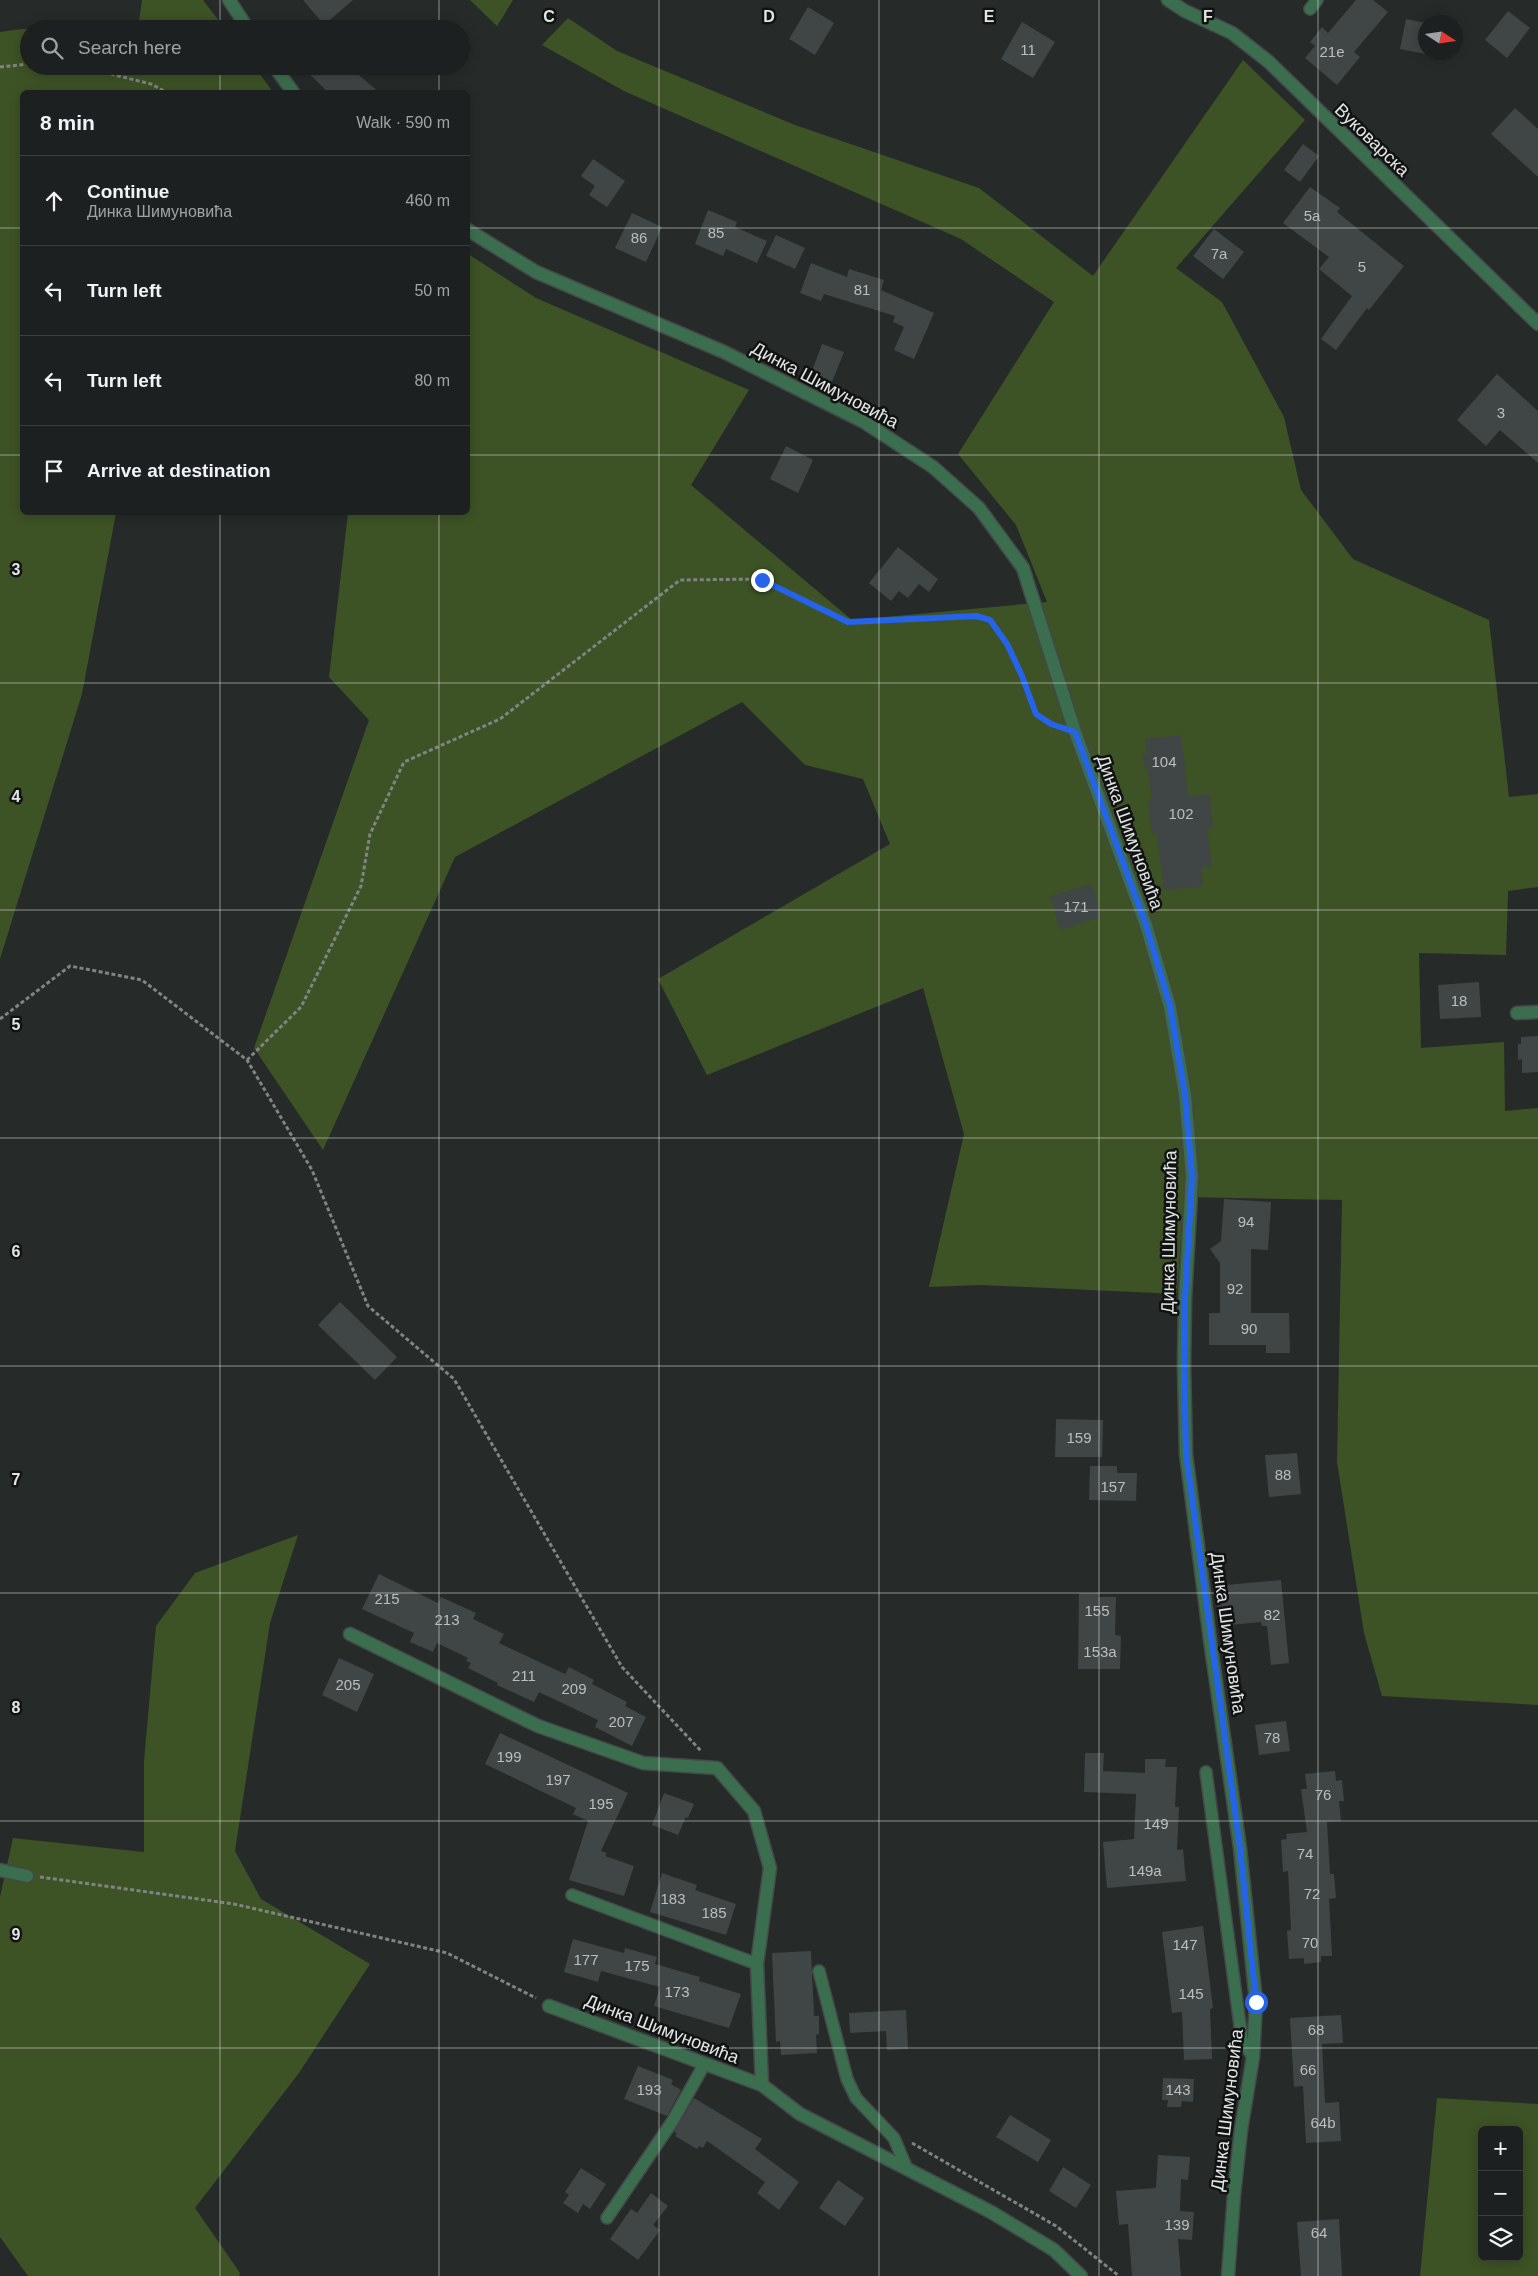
<!DOCTYPE html>
<html lang="en">
<head>
<meta charset="utf-8">
<style>
  :root { --surface:#1c2020; --page:#252829; --text:#f1f3f6; --muted:#a0a3a5; --line:#3a3e3e }
  body { margin:0; font-family:Arial,sans-serif; background:var(--page); color:var(--text) }
  .controls { position:absolute; right:15px; bottom:15px; display:grid; overflow:hidden; border-radius:8px; box-shadow:0 2px 12px #0003 }
  .controls button { width:45px; height:45px; display:grid; place-items:center; padding:0; border:0; border-bottom:1px solid var(--line); background:var(--surface); color:var(--text); font:25px sans-serif }
  .compass { position:absolute; left:1418px; top:15px; width:45px; height:45px; border-radius:50%; background:var(--surface); box-shadow:0 2px 12px #0003; rotate:102deg }
  .stop { position:absolute; width:15px; height:15px; margin:-11px; border:4px solid #2563eb; border-radius:50%; background:#fff }
  .stop.end { background:#2563eb; border-color:#fff; box-shadow:0 1px 5px #0008 }
  .list { margin:0; padding:0; list-style:none }
  h2 { display:flex; justify-content:space-between; align-items:center; height:65px; margin:0; padding:0 20px; font-size:21px }
  h2 small { font-size:16px; font-weight:400; color:var(--muted) }
  .list li { display:grid; grid-template-columns:32px 1fr auto; gap:15px; align-items:center; box-sizing:border-box; height:90px; padding:0 20px; border-top:1px solid var(--line) }
  .list b { display:block; font-size:19px; white-space:nowrap }
  .list p { margin:0; font-size:16px; white-space:nowrap; color:var(--muted) }
  .list em { font-size:16px; font-style:normal; color:var(--muted) }
  .icon { flex:none; width:28px; height:28px; fill:none; stroke:currentColor; stroke-width:2; stroke-linecap:round; stroke-linejoin:round }
  .map { position:relative; flex:none; width:1538px; height:2276px; overflow:hidden }
  .search { position:absolute; background:var(--surface); box-shadow:0 2px 12px #0003; left:20px; top:20px; width:450px; height:55px; display:flex; align-items:center; gap:12px; box-sizing:border-box; padding:0 18px; border-radius:28px; color:var(--muted); font-size:19px }
  .panel { position:absolute; background:var(--surface); box-shadow:0 2px 12px #0003; left:20px; top:90px; width:450px; height:425px; border-radius:8px }
  .map>svg:first-child { display:block }
  .green { fill:#3d5225; fill-rule:evenodd }
  .building { fill:#404546 }
  .lines { fill:none; stroke-linecap:round; stroke-linejoin:round }
  .service-casing { stroke:#444948; stroke-width:14 }
  .minor-casing { stroke:#444948; stroke-width:15 }
  .path { stroke:#808483; stroke-width:3; stroke-dasharray:4 2.5; stroke-linecap:butt }
  .service { stroke:#3b6e4f; stroke-width:11 }
  .minor { stroke:#3b6e4f; stroke-width:12 }
  .route { stroke:#2563eb; stroke-width:6 }
  .grid { fill:none; stroke:#e3e6e5; stroke-width:1; stroke-opacity:0.55 }
  .labels { text-anchor:middle; stroke-width:5; stroke-linejoin:round; paint-order:stroke }
  .number-label { font-size:15px; fill:#babebd }
  .street-label { font-size:18px; fill:#e3e6e5; stroke:#111313 }
  .grid-label { font-size:16px; text-anchor:middle; font-weight:bold; fill:#e3e6e5; stroke:#111313; stroke-width:5; stroke-linejoin:round; paint-order:stroke }
</style>
</head>
<body>
<div class="map">
<svg width="1538" height="2276" viewBox="0 0 1538 2276">
  <rect width="100%" height="100%" fill="#262b2a"/>
  <path class="green" d="M 142,0 L 203,0 L 225,29 L 138,29 Z
    M 470,0 L 513,0 L 497,26 Z
    M 568,18 L 617,51 L 795,125 L 979,188 L 1093,276 L 1243,60 L 1305,120 L 1176,268 L 1222,302 L 1284,417 L 1301,490 L 1353,559 L 1489,620 L 1509,797 L 1538,794 L 1538,887 L 1508,891 L 1506,955 L 1419,953 L 1421,1048 L 1504,1042 L 1505,1111 L 1538,1108 L 1538,1705 L 1382,1696 L 1364,1633 L 1337,1462 L 1342,1200 L 1184,1197 L 1177,1294 L 981,1285 L 929,1287 L 964,1134 L 923,988 L 707,1075 L 658,979 L 890,844 L 863,779 L 805,765 L 742,702 L 455,857 L 323,1150 L 254,1048 L 369,720 L 329,677 L 348,513 L 468,512 L 468,254 L 536,298 L 749,390 L 691,485 L 852,620 L 1047,602 L 1016,525 L 958,454 L 1054,302 L 961,239 L 624,91 L 542,45 Z
    M 22,29 L 29,29 L 29,66 L 254,66 L 273,92 L 22,92 L 22,512 L 116,513 L 82,694 L 0,959 L 0,32 Z
    M 298,1535 L 270,1623 L 235,1851 L 261,1899 L 370,1964 L 299,2073 L 195,2208 L 240,2273 L 239,2276 L 28,2276 L 0,2237 L 0,1897 L 13,1838 L 144,1852 L 144,1761 L 156,1626 L 195,1573 Z
    M 1437,2098 L 1538,2104 L 1538,2276 L 1420,2276 ZM 1482,2130 L 1519,2130 L 1519,2257 L 1482,2257 Z"/>
  <path class="building" d="M 303,0 L 353,0 L 324,25 Z
    M 1356,0 L 1373,0 L 1388,12 L 1354,52 L 1360,57 L 1337,85 L 1305,58 L 1315,46 L 1310,42 L 1322,27 L 1328,33 Z
    M 808,7 L 834,23 L 815,55 L 789,39 Z
    M 1508,11 L 1530,28 L 1507,58 L 1485,40 Z
    M 1406,19 L 1426,23 L 1426,54 L 1400,49 Z
    M 1022,22 L 1055,42 L 1033,78 L 1001,59 Z
    M 301,66 L 348,66 L 379,92 L 328,92 Z
    M 1515,108 L 1538,129 L 1538,177 L 1491,134 Z
    M 1303,144 L 1319,156 L 1300,182 L 1284,170 Z
    M 593,159 L 625,181 L 607,207 L 589,195 L 595,186 L 581,176 Z
    M 1310,187 L 1340,208 L 1337,212 L 1404,266 L 1369,310 L 1367,308 L 1336,350 L 1321,339 L 1352,296 L 1319,269 L 1329,257 L 1283,223 Z
    M 708,210 L 737,222 L 735,227 L 767,241 L 757,263 L 726,249 L 723,256 L 695,244 Z
    M 632,213 L 662,227 L 646,262 L 615,248 Z
    M 1214,229 L 1244,252 L 1223,279 L 1193,256 Z
    M 776,235 L 805,248 L 795,269 L 766,256 Z
    M 811,263 L 847,277 L 849,269 L 884,280 L 881,290 L 934,313 L 914,359 L 894,350 L 904,327 L 893,322 L 895,316 L 824,294 L 821,301 L 800,293 Z
    M 822,344 L 844,352 L 832,382 L 811,374 Z
    M 1497,374 L 1538,411 L 1538,463 L 1500,430 L 1486,446 L 1457,420 Z
    M 786,446 L 813,460 L 798,493 L 770,479 Z
    M 898,547 L 938,579 L 929,592 L 919,584 L 908,598 L 899,591 L 891,601 L 869,583 Z
    M 1181,735 L 1188,796 L 1209,794 L 1213,827 L 1207,828 L 1212,866 L 1201,867 L 1203,886 L 1164,890 L 1157,834 L 1152,834 L 1148,801 L 1152,800 L 1148,770 L 1145,770 L 1143,754 L 1147,753 L 1145,739 Z
    M 1092,884 L 1101,917 L 1060,930 L 1050,896 Z
    M 1479,982 L 1481,1017 L 1440,1019 L 1438,985 Z
    M 1538,1036 L 1538,1072 L 1522,1073 L 1522,1059 L 1518,1060 L 1518,1044 L 1521,1044 L 1521,1037 Z
    M 1224,1199 L 1271,1202 L 1268,1250 L 1251,1249 L 1251,1313 L 1289,1313 L 1290,1353 L 1266,1353 L 1266,1345 L 1209,1345 L 1209,1313 L 1220,1313 L 1220,1263 L 1210,1249 L 1221,1241 Z
    M 340,1302 L 397,1357 L 375,1380 L 318,1325 Z
    M 1056,1419 L 1103,1420 L 1102,1457 L 1055,1457 Z
    M 1297,1453 L 1301,1494 L 1269,1497 L 1265,1455 Z
    M 1090,1466 L 1117,1466 L 1117,1473 L 1137,1473 L 1136,1501 L 1089,1500 Z
    M 379,1574 L 438,1603 L 441,1597 L 476,1613 L 473,1619 L 504,1634 L 499,1643 L 565,1674 L 569,1667 L 594,1680 L 592,1684 L 627,1702 L 625,1706 L 646,1717 L 632,1746 L 595,1727 L 598,1720 L 539,1692 L 534,1702 L 497,1685 L 498,1683 L 468,1668 L 471,1663 L 466,1661 L 468,1658 L 437,1643 L 433,1652 L 410,1642 L 414,1633 L 362,1609 Z
    M 1281,1580 L 1289,1663 L 1271,1665 L 1267,1626 L 1262,1626 L 1261,1622 L 1219,1626 L 1215,1586 Z
    M 1079,1593 L 1099,1593 L 1098,1597 L 1116,1597 L 1115,1635 L 1121,1636 L 1120,1669 L 1078,1669 Z
    M 339,1658 L 374,1674 L 357,1712 L 322,1695 Z
    M 1286,1721 L 1290,1751 L 1259,1755 L 1255,1725 Z
    M 500,1733 L 628,1793 L 601,1851 L 607,1853 L 605,1856 L 634,1866 L 624,1896 L 569,1880 L 588,1821 L 573,1814 L 576,1808 L 485,1764 Z
    M 1085,1753 L 1104,1753 L 1103,1771 L 1145,1773 L 1145,1759 L 1166,1759 L 1165,1767 L 1177,1767 L 1175,1807 L 1179,1807 L 1177,1850 L 1183,1849 L 1186,1881 L 1107,1888 L 1103,1842 L 1134,1839 L 1136,1794 L 1084,1792 Z
    M 1335,1771 L 1336,1781 L 1342,1780 L 1344,1801 L 1339,1801 L 1341,1821 L 1327,1822 L 1330,1874 L 1334,1874 L 1336,1898 L 1329,1899 L 1332,1956 L 1321,1956 L 1321,1962 L 1304,1964 L 1304,1958 L 1289,1959 L 1287,1931 L 1291,1930 L 1288,1871 L 1283,1872 L 1281,1840 L 1287,1839 L 1286,1834 L 1307,1832 L 1301,1789 L 1307,1789 L 1305,1774 Z
    M 664,1793 L 694,1804 L 688,1818 L 686,1817 L 678,1835 L 652,1825 Z
    M 662,1873 L 697,1885 L 695,1890 L 736,1904 L 726,1935 L 650,1912 Z
    M 1203,1926 L 1213,2008 L 1210,2009 L 1212,2059 L 1184,2060 L 1182,2012 L 1172,2013 L 1162,1932 Z
    M 573,1939 L 624,1953 L 625,1948 L 657,1957 L 655,1964 L 700,1977 L 699,1981 L 741,1994 L 729,2028 L 654,2006 L 660,1987 L 601,1971 L 598,1982 L 564,1972 Z
    M 811,1951 L 814,2016 L 819,2016 L 819,2034 L 816,2035 L 817,2053 L 781,2055 L 780,2041 L 776,2042 L 772,1953 Z
    M 906,2010 L 908,2049 L 887,2050 L 886,2031 L 850,2033 L 849,2013 Z
    M 1341,2015 L 1343,2043 L 1322,2044 L 1325,2103 L 1339,2102 L 1341,2141 L 1306,2143 L 1303,2086 L 1294,2087 L 1290,2018 Z
    M 638,2066 L 673,2080 L 671,2084 L 681,2090 L 667,2116 L 624,2099 Z
    M 1163,2078 L 1194,2079 L 1193,2102 L 1182,2101 L 1181,2107 L 1167,2107 L 1168,2100 L 1162,2100 Z
    M 694,2098 L 762,2139 L 755,2149 L 799,2182 L 779,2210 L 757,2193 L 765,2182 L 707,2141 L 703,2148 L 699,2146 L 697,2149 L 675,2136 L 677,2133 L 674,2132 Z
    M 1010,2115 L 1051,2140 L 1038,2162 L 996,2137 Z
    M 1158,2155 L 1190,2157 L 1188,2180 L 1181,2179 L 1180,2211 L 1194,2212 L 1192,2240 L 1178,2239 L 1181,2276 L 1132,2276 L 1128,2224 L 1119,2225 L 1116,2191 L 1156,2188 Z
    M 1063,2167 L 1091,2185 L 1076,2208 L 1049,2191 Z
    M 581,2168 L 606,2184 L 590,2209 L 583,2204 L 578,2213 L 563,2203 L 569,2195 L 565,2192 Z
    M 838,2180 L 864,2198 L 845,2226 L 819,2208 Z
    M 651,2193 L 668,2206 L 653,2225 L 660,2230 L 638,2260 L 610,2239 L 631,2209 L 637,2213 Z
    M 1339,2219 L 1342,2276 L 1301,2276 L 1297,2222 Z"/>
  <g class="lines">
    <g class="service-casing">
      <path id="service" d="M 1310,9 L 1317,0
        M 1206,1772 L 1242,2040 L 1253,2057
        M 572,1895 L 757,1964
        M 819,1971 L 847,2079 L 856,2098 L 894,2138 L 907,2169
        M 607,2218 L 672,2122 L 704,2065"/>
    </g>
    <g class="minor-casing">
      <path id="minor" d="M 229,0 L 248,29
        M 1168,0 L 1185,11 L 1232,33 L 1269,62 L 1538,324
        M 274,66 L 293,92
        M 468,230 L 536,272 L 724,352 L 864,422 L 933,467 L 979,508 L 1023,568 L 1075,732 L 1146,925 L 1170,1007 L 1185,1095 L 1192,1176 L 1185,1299 L 1184,1367 L 1186,1454 L 1210,1640 L 1240,1848 L 1256,2002 L 1253,2057 L 1241,2130 L 1234,2195 L 1228,2276
        M 1517,1013 L 1538,1012
        M 350,1634 L 538,1726 L 643,1763 L 717,1768 L 754,1811 L 770,1868 L 757,1964 L 762,2085
        M 0,1870 L 27,1876
        M 549,2006 L 762,2085 L 800,2114 L 991,2212 L 1054,2250 L 1081,2276"/>
    </g>
    <path class="path" d="M 79,66 L 151,84 L 166,92
      M 0,67 L 29,64
      M 0,1019 L 70,966 L 142,980 L 247,1060 L 312,1170 L 368,1306 L 454,1379 L 622,1667 L 701,1751
      M 247,1060 L 301,1007 L 361,886 L 370,834 L 404,762 L 500,719 L 680,580 L 762,579 L 848,622 L 976,617 C 981,618 988,618 991,622 C 1015,645 1025,684 1036,714 L 1058,727
      M 40,1877 L 234,1904 L 447,1953 L 536,1998
      M 912,2143 L 1056,2226 L 1119,2276"/>
    <use href="#service" class="service"/>
    <use href="#minor" class="minor"/>
  </g>
  <g class="lines">
    <path class="route" d="M 762,580 L 848,622 L 976,616 L 990,620 L 1007,644 L 1022,676 L 1036,714 L 1051,724 L 1075,732 L 1146,925 L 1170,1006 L 1185,1095 L 1192,1176 L 1185,1299 L 1184,1367 L 1186,1454 L 1240,1848 L 1256,2002"/>
  </g>
  <path class="grid" d="M 220,0 L 220,29M 439,0 L 439,29M 659,0 L 659,2276M 879,0 L 879,2276M 1099,0 L 1099,2276M 1318,0 L 1318,2276M 220,66 L 220,92M 439,66 L 439,92M 0,228 L 22,228M 468,228 L 1538,228M 0,455 L 22,455M 468,455 L 1538,455M 220,512 L 220,2276M 439,512 L 439,2276M 0,683 L 1538,683M 0,910 L 1538,910M 0,1138 L 1538,1138M 0,1366 L 1538,1366M 0,1593 L 1538,1593M 0,1821 L 1538,1821M 0,2048 L 1538,2048"/>
  <g class="labels">
    <g class="number-label">
      <text x="1028" y="55">11</text>
      <text x="1332" y="57">21e</text>
      <text x="1312" y="221">5a</text>
      <text x="716" y="238">85</text>
      <text x="639" y="243">86</text>
      <text x="1219" y="259">7a</text>
      <text x="1362" y="272">5</text>
      <text x="862" y="295">81</text>
      <text x="1501" y="418">3</text>
      <text x="1164" y="767">104</text>
      <text x="1181" y="819">102</text>
      <text x="1076" y="912">171</text>
      <text x="1459" y="1006">18</text>
      <text x="1246" y="1227">94</text>
      <text x="1235" y="1294">92</text>
      <text x="1249" y="1334">90</text>
      <text x="1079" y="1443">159</text>
      <text x="1283" y="1480">88</text>
      <text x="1113" y="1492">157</text>
      <text x="387" y="1604">215</text>
      <text x="1097" y="1616">155</text>
      <text x="1272" y="1620">82</text>
      <text x="447" y="1625">213</text>
      <text x="1100" y="1657">153a</text>
      <text x="524" y="1681">211</text>
      <text x="348" y="1690">205</text>
      <text x="574" y="1694">209</text>
      <text x="621" y="1727">207</text>
      <text x="1272" y="1743">78</text>
      <text x="509" y="1762">199</text>
      <text x="558" y="1785">197</text>
      <text x="1323" y="1800">76</text>
      <text x="601" y="1809">195</text>
      <text x="1156" y="1829">149</text>
      <text x="1305" y="1859">74</text>
      <text x="1145" y="1876">149a</text>
      <text x="1312" y="1899">72</text>
      <text x="673" y="1904">183</text>
      <text x="714" y="1918">185</text>
      <text x="1310" y="1948">70</text>
      <text x="1185" y="1950">147</text>
      <text x="586" y="1965">177</text>
      <text x="637" y="1971">175</text>
      <text x="677" y="1997">173</text>
      <text x="1191" y="1999">145</text>
      <text x="1316" y="2035">68</text>
      <text x="1308" y="2075">66</text>
      <text x="649" y="2095">193</text>
      <text x="1178" y="2095">143</text>
      <text x="1323" y="2128">64b</text>
      <text x="1177" y="2230">139</text>
      <text x="1319" y="2238">64</text>
    </g>
    <g class="street-label">
      <text transform="translate(1372 140) rotate(44)" y="6">Вуковарска</text>
      <text transform="translate(825 385) rotate(28)" y="6">Динка Шимуновића</text>
      <text transform="translate(1130 832) rotate(70)" y="6">Динка Шимуновића</text>
      <text transform="translate(1169 1232) rotate(-89)" y="6">Динка Шимуновића</text>
      <text transform="translate(1228 1633) rotate(82)" y="6">Динка Шимуновића</text>
      <text transform="translate(662 2029) rotate(21)" y="6">Динка Шимуновића</text>
      <text transform="translate(1227 2110) rotate(-83)" y="6">Динка Шимуновића</text>
    </g>
  </g>
  <g class="grid-label">
    <text x="549" y="22">C</text>
    <text x="769" y="22">D</text>
    <text x="989" y="22">E</text>
    <text x="1208" y="22">F</text>
    <text x="16" y="575">3</text>
    <text x="16" y="802">4</text>
    <text x="16" y="1030">5</text>
    <text x="16" y="1257">6</text>
    <text x="16" y="1485">7</text>
    <text x="16" y="1713">8</text>
    <text x="16" y="1940">9</text>
  </g>
</svg>
<div class="controls">
<button>+</button>
<button>−</button>
<button><svg class="icon" aria-label="layers" viewBox="0 0 24 24"><path d="M12 4l9 5-9 5-9-5zM3 14l9 5 9-5"/></svg></button>
</div>
<svg class="compass" viewBox="-18 -18 36 36"><path d="M0-13l5 13h-10z" fill="#e53935"/><path d="M0 13l5-13h-10z" fill="#a0a3a5"/></svg>
<div class="stop" style="left:1256px;top:2002px"></div>
<div class="stop end" style="left:762px;top:580px"></div>
<div class="search"><svg class="icon" aria-label="search" viewBox="0 0 24 24"><circle cx="10" cy="10" r="6"/><path d="M15 15l6 6"/></svg>Search here</div>
<section class="panel">
<h2>8 min<small>Walk · 590 m</small></h2>
<ul class="list">
<li><svg class="icon" aria-label="ahead" viewBox="0 0 24 24"><path d="M12 20V5M6 11l6-6 6 6"/></svg><div><b>Continue</b><p>Динка Шимуновића</p></div><em>460 m</em></li>
<li><svg class="icon" aria-label="left" viewBox="0 0 24 24"><path d="M17 20v-9H6M10 6l-5 5 5 5"/></svg><div><b>Turn left</b></div><em>50 m</em></li>
<li><svg class="icon" aria-label="left" viewBox="0 0 24 24"><path d="M17 20v-9H6M10 6l-5 5 5 5"/></svg><div><b>Turn left</b></div><em>80 m</em></li>
<li><svg class="icon" aria-label="arrive" viewBox="0 0 24 24"><path d="M6 21V4h12l-3 4 3 4H6"/></svg><div><b>Arrive at destination</b></div></li>
</ul>
</section>
</div>
</body>
</html>
